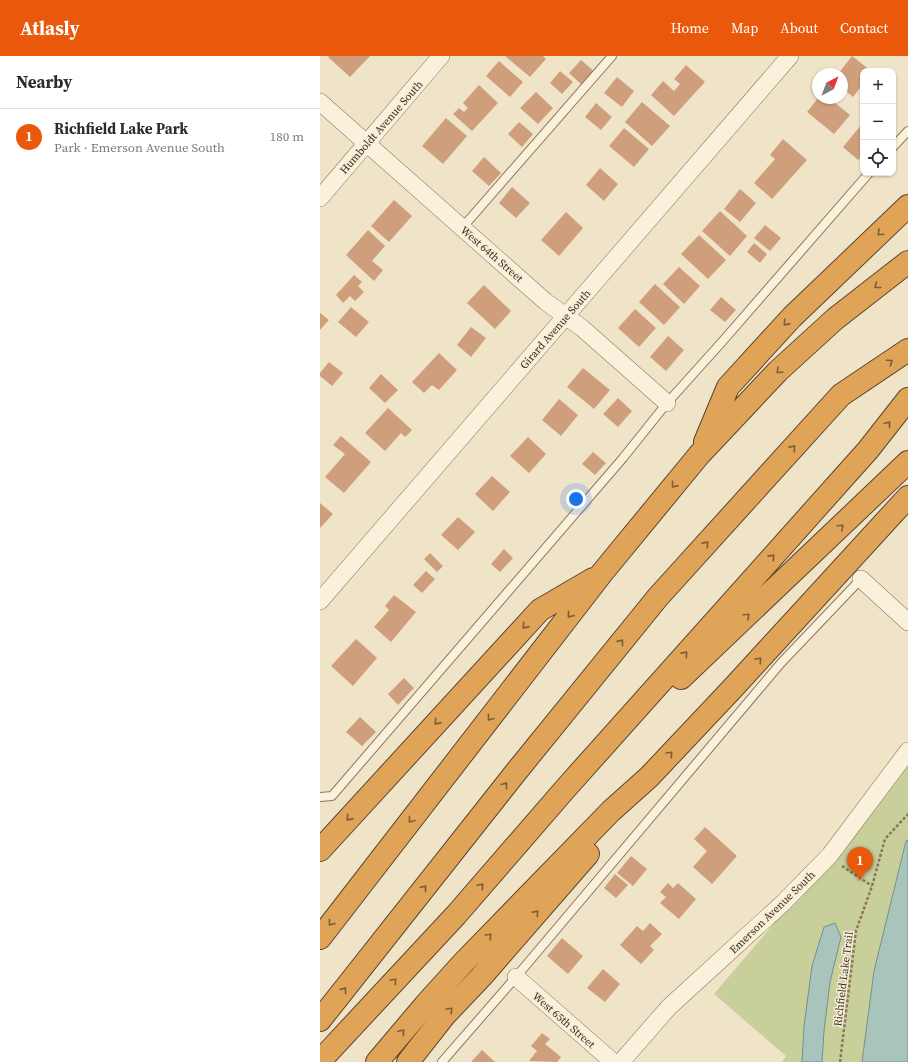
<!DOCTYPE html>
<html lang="en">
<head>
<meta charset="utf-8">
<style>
  :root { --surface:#fff; --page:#f2f2f3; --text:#2b2b33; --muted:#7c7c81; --line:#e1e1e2; --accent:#ea580c }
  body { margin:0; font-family:"Source Serif 4",serif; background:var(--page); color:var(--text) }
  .controls { position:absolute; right:12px; top:12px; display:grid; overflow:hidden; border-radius:8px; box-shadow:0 1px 3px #0004 }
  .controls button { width:36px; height:36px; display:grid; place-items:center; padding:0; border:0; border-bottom:1px solid var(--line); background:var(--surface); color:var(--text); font:20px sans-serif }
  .compass { position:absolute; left:492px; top:12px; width:36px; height:36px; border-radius:50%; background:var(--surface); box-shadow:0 1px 3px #0004; rotate:41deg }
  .you { position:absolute; left:256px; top:443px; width:14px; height:14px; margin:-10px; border:3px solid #fff; border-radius:50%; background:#1a73e8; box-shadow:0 0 0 6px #1a73e833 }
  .badge { display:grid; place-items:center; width:26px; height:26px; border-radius:50%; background:var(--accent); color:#fff; font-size:13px; font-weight:700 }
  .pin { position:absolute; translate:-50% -33px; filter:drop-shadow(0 1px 2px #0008) }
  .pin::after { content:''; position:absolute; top:21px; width:14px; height:12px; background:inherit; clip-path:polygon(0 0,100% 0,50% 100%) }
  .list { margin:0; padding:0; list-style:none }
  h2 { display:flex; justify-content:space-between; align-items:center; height:52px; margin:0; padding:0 16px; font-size:17px }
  h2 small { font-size:13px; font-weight:400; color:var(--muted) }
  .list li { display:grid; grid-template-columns:26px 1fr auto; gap:12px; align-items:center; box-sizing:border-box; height:56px; padding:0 16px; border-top:1px solid var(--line) }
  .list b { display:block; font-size:15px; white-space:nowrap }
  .list p { margin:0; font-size:13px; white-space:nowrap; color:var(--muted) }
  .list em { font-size:13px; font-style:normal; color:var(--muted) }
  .icon { flex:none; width:22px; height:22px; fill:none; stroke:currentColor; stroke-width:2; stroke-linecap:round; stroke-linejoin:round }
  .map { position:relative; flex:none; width:588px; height:1006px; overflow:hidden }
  header { display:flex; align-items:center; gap:24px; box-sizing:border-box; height:56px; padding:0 20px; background:var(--accent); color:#fff }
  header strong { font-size:19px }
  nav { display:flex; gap:22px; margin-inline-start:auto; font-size:14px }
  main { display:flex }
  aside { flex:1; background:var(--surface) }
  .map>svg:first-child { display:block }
  .green { fill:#c9cf9b }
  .water { fill:#a9c4bc; stroke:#6f938a }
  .building { fill:#cf9f7d }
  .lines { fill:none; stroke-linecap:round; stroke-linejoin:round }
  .service-casing { stroke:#8d765c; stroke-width:10 }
  .minor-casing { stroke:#8d765c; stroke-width:18 }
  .motorway-casing { stroke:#5b4430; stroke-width:24 }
  .path { stroke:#8d765c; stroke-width:2.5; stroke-dasharray:3 2; stroke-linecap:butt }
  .service { stroke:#faf1dc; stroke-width:8 }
  .minor { stroke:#faf1dc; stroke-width:17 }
  .motorway { stroke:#e0a458; stroke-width:22 }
  .oneway { stroke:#7e5d36 }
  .labels { text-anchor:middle; stroke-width:3; stroke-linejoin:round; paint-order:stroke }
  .street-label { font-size:11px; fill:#3d2e20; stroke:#f7eed8 }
</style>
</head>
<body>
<header>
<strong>Atlasly</strong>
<nav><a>Home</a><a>Map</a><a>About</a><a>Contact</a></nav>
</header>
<main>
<aside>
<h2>Nearby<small></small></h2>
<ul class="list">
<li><span class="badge">1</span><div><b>Richfield Lake Park</b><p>Park · Emerson Avenue South</p></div><em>180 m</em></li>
</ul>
</aside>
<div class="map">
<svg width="588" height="1006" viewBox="0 0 588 1006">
  <rect width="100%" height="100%" fill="#f0e4c8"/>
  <path class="green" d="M 588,710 L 588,1006 L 462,1006 L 466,1000 L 394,938 Z"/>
  <path class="water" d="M 588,784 L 588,1006 L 542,1006 L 554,915 L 586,785 Z
    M 515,867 L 521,881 L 510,926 L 504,975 L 502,1006 L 482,1006 L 484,970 L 492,910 L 504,871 Z"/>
  <path class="building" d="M 9,0 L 50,0 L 30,21 L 8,1 Z
    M 185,0 L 223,0 L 226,3 L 210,21 Z
    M 532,0 L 551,15 L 543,15 L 543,28 L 533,41 L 522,32 L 522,18 L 518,18 Z
    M 261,4 L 275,16 L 263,30 L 249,17 Z
    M 179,5 L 203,26 L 190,41 L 166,20 Z
    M 366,9 L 385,26 L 354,60 L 331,39 L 343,25 L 354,35 L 360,28 L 354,23 Z
    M 240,15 L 253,26 L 242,38 L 230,27 Z
    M 297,21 L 314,35 L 302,51 L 284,37 Z
    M 159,29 L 178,47 L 152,75 L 133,58 L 139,52 L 144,56 L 148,52 L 143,47 Z
    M 216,36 L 233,52 L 218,68 L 200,52 Z
    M 498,42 L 509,42 L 530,59 L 514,78 L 487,56 Z
    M 322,46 L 350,70 L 332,90 L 305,66 Z
    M 276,47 L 292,61 L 281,74 L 265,61 Z
    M 126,62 L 147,80 L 123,108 L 102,90 Z
    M 199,66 L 213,78 L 202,91 L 188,78 Z
    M 542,68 L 543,98 L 538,104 L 523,91 Z
    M 304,72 L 329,93 L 314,111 L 289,90 Z
    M 463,83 L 487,104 L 452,143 L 434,127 L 455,103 L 450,99 Z
    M 164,101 L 181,117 L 169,130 L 152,115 Z
    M 280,112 L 298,128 L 284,145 L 266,129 Z
    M 192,131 L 210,147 L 196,162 L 179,147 Z
    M 420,133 L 436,147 L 420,166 L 404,153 Z
    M 74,144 L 92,160 L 69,186 L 51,170 Z
    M 400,155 L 427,180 L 410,200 L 382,175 Z
    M 246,156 L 263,172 L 239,200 L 221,184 Z
    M 445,169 L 461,182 L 450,195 L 434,182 Z
    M 48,174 L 65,190 L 52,205 L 63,214 L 54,225 L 26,199 Z
    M 379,179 L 406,204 L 388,223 L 361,198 Z
    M 434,187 L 447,198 L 440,207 L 427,196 Z
    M 359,211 L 380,230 L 364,248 L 343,228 Z
    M 34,219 L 42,226 L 38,230 L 44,236 L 35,245 L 30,240 L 23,247 L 16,239 Z
    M 335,228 L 360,251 L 344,269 L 319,246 Z
    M 164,229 L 191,255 L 175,273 L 147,247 Z
    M 401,241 L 416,254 L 405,266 L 390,254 Z
    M 31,251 L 49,266 L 36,281 L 18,266 Z
    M 315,253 L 336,272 L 319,291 L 298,272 Z
    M 0,257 L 9,264 L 0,274 Z
    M 151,271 L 166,282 L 151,301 L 137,289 Z
    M 348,280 L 364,294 L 346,315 L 330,301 Z
    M 119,297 L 137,314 L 119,334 L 112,329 L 104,337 L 92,326 Z
    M 9,306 L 23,317 L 12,330 L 0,320 L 0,317 Z
    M 263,312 L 290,334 L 274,353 L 247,331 Z
    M 61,318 L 78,334 L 65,347 L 49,332 Z
    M 298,342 L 312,355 L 298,371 L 283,358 Z
    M 239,343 L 258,359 L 241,380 L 222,364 Z
    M 68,352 L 92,374 L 85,381 L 81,377 L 65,395 L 45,377 Z
    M 21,380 L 51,406 L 24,437 L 5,421 L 25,398 L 13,389 Z
    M 208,381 L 226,398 L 209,417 L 190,400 Z
    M 273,396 L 286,407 L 275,419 L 262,408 Z
    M 172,420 L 190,436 L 173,455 L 155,438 Z
    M 0,447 L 13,458 L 0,472 Z
    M 138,461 L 155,476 L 138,494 L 121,479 Z
    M 184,493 L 193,502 L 180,516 L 171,508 Z
    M 110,497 L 123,510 L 117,516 L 104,503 Z
    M 106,515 L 115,523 L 102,537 L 93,529 Z
    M 74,539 L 96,556 L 71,586 L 54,571 L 69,554 L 65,550 Z
    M 36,583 L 57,602 L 33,630 L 11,610 Z
    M 84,622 L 94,632 L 78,649 L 68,638 Z
    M 40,661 L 56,676 L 42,690 L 26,676 Z
    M 385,771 L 417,800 L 392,828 L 373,811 L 387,795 L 374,783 Z
    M 311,800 L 327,813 L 313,830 L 297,817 Z
    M 295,818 L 308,829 L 296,842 L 284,832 Z
    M 348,827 L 353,832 L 358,827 L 376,843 L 359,863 L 340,847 L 346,841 L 340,836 Z
    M 330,867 L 342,878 L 330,890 L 334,894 L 321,908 L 300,889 L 317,870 L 323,875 Z
    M 242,882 L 263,900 L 248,918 L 227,900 Z
    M 283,913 L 300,928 L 285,946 L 267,932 Z
    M 222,977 L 230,983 L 225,988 L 241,1001 L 237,1006 L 209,1005 L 217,995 L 211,990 Z
    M 162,994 L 175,1006 L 151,1006 Z"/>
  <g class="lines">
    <g class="service-casing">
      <path id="service" d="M 573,91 L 588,75
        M 142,172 L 292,0
        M 0,741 L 12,740 L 303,402 L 347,347 L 401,287 L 549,117
        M 122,1006 L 196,921 L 461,607 L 541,523"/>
    </g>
    <g class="minor-casing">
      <path id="minor" d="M 0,46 L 226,246 L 262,272 L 347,347
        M 0,142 L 121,0
        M 541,523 L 588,566
        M 0,545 L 470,0
        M 196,921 L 293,1006
        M 301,1006 L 349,951 L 463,847 L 510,799 L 588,695"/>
    </g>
    <g class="motorway-casing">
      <path id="motorway" d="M 385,386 L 408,331 L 472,261 L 588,150
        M 361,622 L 588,406
        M 0,794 L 220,554 L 273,523
        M 0,882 L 282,517 L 379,399 L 458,315 L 515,263 L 588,206
        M 0,964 L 196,716 L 338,541 L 521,339 L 588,294
        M 0,1005 L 136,859 L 246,732 L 548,394 L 588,343
        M 57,1006 L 106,948 L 144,906 L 291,755 L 329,721 L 412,633 L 588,441
        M 88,1006 L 124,960 L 161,921 L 268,798"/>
    </g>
    <path class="path" d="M 522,810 L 552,830
      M 520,1006 L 536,875 L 552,830 L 565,783 L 588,758"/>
    <use href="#service" class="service"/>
    <use href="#minor" class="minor"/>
    <use href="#motorway" class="motorway"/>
  </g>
  <defs><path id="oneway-chevron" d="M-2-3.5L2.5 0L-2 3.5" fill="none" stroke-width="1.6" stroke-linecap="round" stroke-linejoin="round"/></defs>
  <g class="oneway">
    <use href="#oneway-chevron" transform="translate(560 177) rotate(137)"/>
    <use href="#oneway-chevron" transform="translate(557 230) rotate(142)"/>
    <use href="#oneway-chevron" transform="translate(466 267) rotate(132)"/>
    <use href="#oneway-chevron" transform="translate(570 306) rotate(-34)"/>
    <use href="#oneway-chevron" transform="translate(459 315) rotate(135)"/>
    <use href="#oneway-chevron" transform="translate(568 368) rotate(-52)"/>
    <use href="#oneway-chevron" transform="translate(473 392) rotate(-48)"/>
    <use href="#oneway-chevron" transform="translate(354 429) rotate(129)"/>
    <use href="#oneway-chevron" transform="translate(521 471) rotate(-43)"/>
    <use href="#oneway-chevron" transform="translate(386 488) rotate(-48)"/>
    <use href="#oneway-chevron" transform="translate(452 501) rotate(-48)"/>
    <use href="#oneway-chevron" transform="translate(250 559) rotate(128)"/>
    <use href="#oneway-chevron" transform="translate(427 560) rotate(-43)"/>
    <use href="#oneway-chevron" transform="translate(205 570) rotate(132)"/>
    <use href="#oneway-chevron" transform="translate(301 586) rotate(-51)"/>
    <use href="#oneway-chevron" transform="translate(365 598) rotate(-48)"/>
    <use href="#oneway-chevron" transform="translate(439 604) rotate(-47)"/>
    <use href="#oneway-chevron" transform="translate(170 662) rotate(128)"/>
    <use href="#oneway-chevron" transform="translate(117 666) rotate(132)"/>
    <use href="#oneway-chevron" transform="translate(350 698) rotate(-47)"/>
    <use href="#oneway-chevron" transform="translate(185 729) rotate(-52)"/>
    <use href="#oneway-chevron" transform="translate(29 762) rotate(132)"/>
    <use href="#oneway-chevron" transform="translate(91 764) rotate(128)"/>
    <use href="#oneway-chevron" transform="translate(161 830) rotate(-49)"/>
    <use href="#oneway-chevron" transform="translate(104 832) rotate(-52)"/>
    <use href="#oneway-chevron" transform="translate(216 857) rotate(-49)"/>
    <use href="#oneway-chevron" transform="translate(11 867) rotate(128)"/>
    <use href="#oneway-chevron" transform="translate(169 880) rotate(-46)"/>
    <use href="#oneway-chevron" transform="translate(74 925) rotate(-47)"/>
    <use href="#oneway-chevron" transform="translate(24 934) rotate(-52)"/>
    <use href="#oneway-chevron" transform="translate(130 954) rotate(-47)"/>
    <use href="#oneway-chevron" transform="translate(82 976) rotate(-50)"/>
  </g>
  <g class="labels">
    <g class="street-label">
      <text transform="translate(61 71) rotate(-49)" y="4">Humboldt Avenue South</text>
      <text transform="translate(172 198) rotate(41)" y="4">West 64th Street</text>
      <text transform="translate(235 273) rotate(-49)" y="4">Girard Avenue South</text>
      <text transform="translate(452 856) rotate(-44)" y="4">Emerson Avenue South</text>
      <text transform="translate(523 923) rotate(-83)" y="4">Richfield Lake Trail</text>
      <text transform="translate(244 964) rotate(41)" y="4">West 65th Street</text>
    </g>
  </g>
</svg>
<div class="controls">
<button>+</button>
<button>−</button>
<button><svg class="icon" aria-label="locate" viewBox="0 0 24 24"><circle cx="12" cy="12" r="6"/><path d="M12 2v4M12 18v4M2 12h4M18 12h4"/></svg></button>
</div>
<svg class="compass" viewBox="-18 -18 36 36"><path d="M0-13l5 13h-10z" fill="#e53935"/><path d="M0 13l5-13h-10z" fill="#7c7c81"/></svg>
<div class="you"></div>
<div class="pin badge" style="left:540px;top:824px">1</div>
</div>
</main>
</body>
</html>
